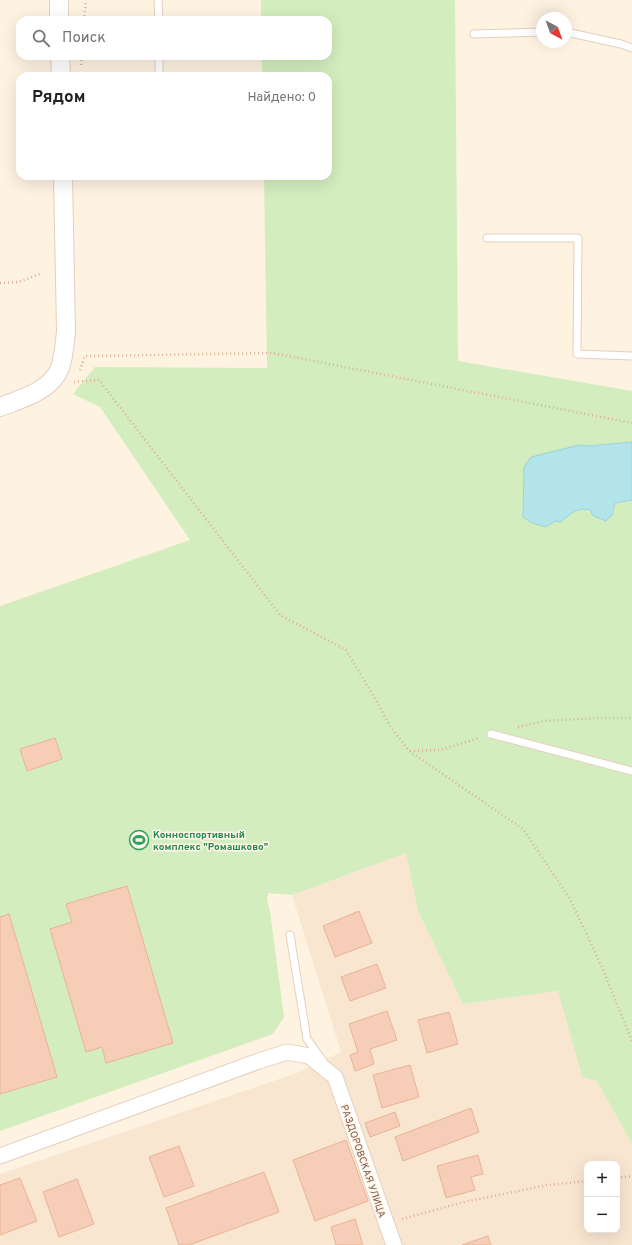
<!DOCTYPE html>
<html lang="ru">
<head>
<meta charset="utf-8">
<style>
  :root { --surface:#fff; --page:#f6f6f6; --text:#222; --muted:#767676; --line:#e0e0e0 }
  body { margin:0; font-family:Overpass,sans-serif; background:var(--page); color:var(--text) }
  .controls { position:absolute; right:12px; bottom:12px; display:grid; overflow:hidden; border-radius:8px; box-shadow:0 4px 16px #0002 }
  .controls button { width:36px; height:36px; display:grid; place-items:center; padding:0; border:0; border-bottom:1px solid var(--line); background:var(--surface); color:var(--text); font:20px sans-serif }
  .compass { position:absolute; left:536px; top:12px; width:36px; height:36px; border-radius:50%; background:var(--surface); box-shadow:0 4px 16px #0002; rotate:139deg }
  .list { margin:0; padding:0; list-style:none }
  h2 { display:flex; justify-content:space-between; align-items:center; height:52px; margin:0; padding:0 16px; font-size:17px }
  h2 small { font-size:13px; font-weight:400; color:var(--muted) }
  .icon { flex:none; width:22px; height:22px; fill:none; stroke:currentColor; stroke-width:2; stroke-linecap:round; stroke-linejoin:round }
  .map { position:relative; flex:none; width:632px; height:1245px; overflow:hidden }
  .search { position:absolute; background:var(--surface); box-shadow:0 4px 16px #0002; left:16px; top:16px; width:316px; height:44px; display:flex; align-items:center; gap:10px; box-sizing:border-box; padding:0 14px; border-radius:12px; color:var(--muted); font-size:15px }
  .panel { position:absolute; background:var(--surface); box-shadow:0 4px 16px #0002; left:16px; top:72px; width:316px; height:108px; border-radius:12px }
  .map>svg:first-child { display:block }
  .residential { fill:#f9e6d1; fill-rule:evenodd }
  .green { fill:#d3edbe }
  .water { fill:#b3e4e9; stroke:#99d4dc }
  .building { fill:#f6cdb6; stroke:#eab295 }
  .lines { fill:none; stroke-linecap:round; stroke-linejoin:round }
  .service-casing { stroke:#e5cfbe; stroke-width:9 }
  .minor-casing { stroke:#e5cfbe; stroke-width:17 }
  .tertiary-casing { stroke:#e5cfbe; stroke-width:20 }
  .path { stroke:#dbb099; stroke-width:2.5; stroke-dasharray:1 3; stroke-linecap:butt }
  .service { stroke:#fff; stroke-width:7 }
  .minor { stroke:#fff; stroke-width:15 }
  .tertiary { stroke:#fff; stroke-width:18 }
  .labels { text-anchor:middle; stroke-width:3; stroke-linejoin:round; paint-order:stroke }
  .leisure-label { font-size:10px; font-weight:bold; fill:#27864d; stroke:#fff6e9; text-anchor:start }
  .street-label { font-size:10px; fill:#785545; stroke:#fff6e9 }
</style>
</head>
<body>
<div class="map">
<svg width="632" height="1245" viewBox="0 0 632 1245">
  <rect width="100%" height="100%" fill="#fef2e1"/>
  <path class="residential" d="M 406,853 L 418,911 L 463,1004 L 558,991 L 582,1077 L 597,1081 L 632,1144 L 632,1245 L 0,1245 L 0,1174 L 297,1073 L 341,1052 L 292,895 ZM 587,1164 L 617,1164 L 617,1230 L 587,1230 Z"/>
  <path class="green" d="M 261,0 L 455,0 L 458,361 L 632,391 L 632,442 L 590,446 L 579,445 L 524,467 L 523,516 L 532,523 L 555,520 L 567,517 L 572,512 L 582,508 L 612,515 L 615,503 L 632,500 L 632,1144 L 597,1081 L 582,1077 L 558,991 L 463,1004 L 418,911 L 406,853 L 292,895 L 268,893 L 267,899 L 270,912 L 284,1017 L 273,1034 L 0,1131 L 0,606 L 190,540 L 100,407 L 73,394 L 95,367 L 267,368 L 264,176 L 328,176 L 328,76 L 262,76 L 262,56 L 328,56 L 328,20 L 261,20 Z"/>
  <path class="water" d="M 632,442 L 632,500 L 615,503 L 612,515 L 606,521 L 592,515 L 591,510 C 576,507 572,513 561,522 L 555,521 L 546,527 L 532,523 L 523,517 L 524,467 L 531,457 L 579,445 L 590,446 Z"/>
  <path class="building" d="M 55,738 L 62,759 L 27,771 L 20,749 Z
    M 127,886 L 173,1043 L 106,1063 L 102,1047 L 86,1052 L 50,929 L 72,922 L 66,904 Z
    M 359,911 L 372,943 L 335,957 L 323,926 Z
    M 9,914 L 57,1077 L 0,1094 L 0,917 Z
    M 377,964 L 386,988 L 350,1001 L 341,977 Z
    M 387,1011 L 397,1040 L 370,1049 L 374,1064 L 355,1071 L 350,1055 L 358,1052 L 349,1024 Z
    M 449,1012 L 458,1044 L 427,1053 L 418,1020 Z
    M 410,1065 L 419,1097 L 382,1108 L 373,1075 Z
    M 471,1108 L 479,1132 L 403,1161 L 395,1137 Z
    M 395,1112 L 400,1126 L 370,1137 L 365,1123 Z
    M 346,1140 L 368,1201 L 315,1221 L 293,1160 Z
    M 179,1146 L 194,1186 L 164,1197 L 149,1157 Z
    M 478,1155 L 483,1174 L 471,1177 L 475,1190 L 446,1198 L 437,1166 Z
    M 264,1172 L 279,1212 L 189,1245 L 179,1245 L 166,1208 Z
    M 20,1178 L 37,1221 L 0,1235 L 0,1185 Z
    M 77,1179 L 94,1224 L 59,1237 L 43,1192 Z
    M 355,1219 L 363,1245 L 336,1245 L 331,1227 Z
    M 488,1236 L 491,1245 L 462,1245 Z"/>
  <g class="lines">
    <g class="service-casing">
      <path id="service" d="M 158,0 L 159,20
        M 566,32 L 621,44 L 632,48
        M 474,34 L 542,32
        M 159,56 L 159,76
        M 487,238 L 578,238 L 577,354 L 632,356
        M 491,734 L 632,771
        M 290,935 L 307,1039 L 323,1061"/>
    </g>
    <g class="minor-casing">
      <path id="minor" d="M 0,1156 L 259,1061 L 287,1052 L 309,1056 L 335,1077 L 394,1245"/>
    </g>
    <g class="tertiary-casing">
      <path id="tertiary" d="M 59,0 L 59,20
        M 60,56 L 61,76
        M 0,407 C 21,399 51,391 60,368 C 64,356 65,343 66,331 L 63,176"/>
    </g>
    <path class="path" d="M 84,20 L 86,0
      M 81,56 L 81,67
      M 0,283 L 19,282 L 42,273
      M 80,370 L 85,356 L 273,353 L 632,423
      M 74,382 L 99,380 L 280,615 L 346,650 L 376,700 L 390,726 L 409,751 L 523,829 L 570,899 L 601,965 L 632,1041
      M 518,727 L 544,721 L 598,718 L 632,718
      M 410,751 L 440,750 L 479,738
      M 617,1178 L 632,1176
      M 402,1219 L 464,1202 L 548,1185 L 587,1181"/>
    <use href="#service" class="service"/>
    <use href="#minor" class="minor"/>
    <use href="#tertiary" class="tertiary"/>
  </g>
  <defs>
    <g id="stadium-ring" transform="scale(1)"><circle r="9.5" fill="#fff6e9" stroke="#2e9e5b" stroke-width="1.5"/><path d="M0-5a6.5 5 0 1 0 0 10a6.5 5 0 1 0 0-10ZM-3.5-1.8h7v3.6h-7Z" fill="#2e9e5b"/></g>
  </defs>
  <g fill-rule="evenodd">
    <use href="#stadium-ring" x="139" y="840"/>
  </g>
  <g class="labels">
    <g class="leisure-label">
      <text x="153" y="838">Конноспортивный<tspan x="153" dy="12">комплекс "Ромашково"</tspan></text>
    </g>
    <g class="street-label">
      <text transform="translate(364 1161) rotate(71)" y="4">РАЗДОРОВСКАЯ УЛИЦА</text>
    </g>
  </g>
</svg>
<div class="controls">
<button>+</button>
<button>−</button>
</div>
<svg class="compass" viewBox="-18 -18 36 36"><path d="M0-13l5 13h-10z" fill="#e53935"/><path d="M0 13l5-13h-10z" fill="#767676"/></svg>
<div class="search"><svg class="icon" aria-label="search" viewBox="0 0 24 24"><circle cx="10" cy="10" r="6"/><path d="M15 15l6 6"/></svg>Поиск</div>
<section class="panel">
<h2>Рядом<small>Найдено: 0</small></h2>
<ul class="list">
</ul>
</section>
</div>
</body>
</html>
